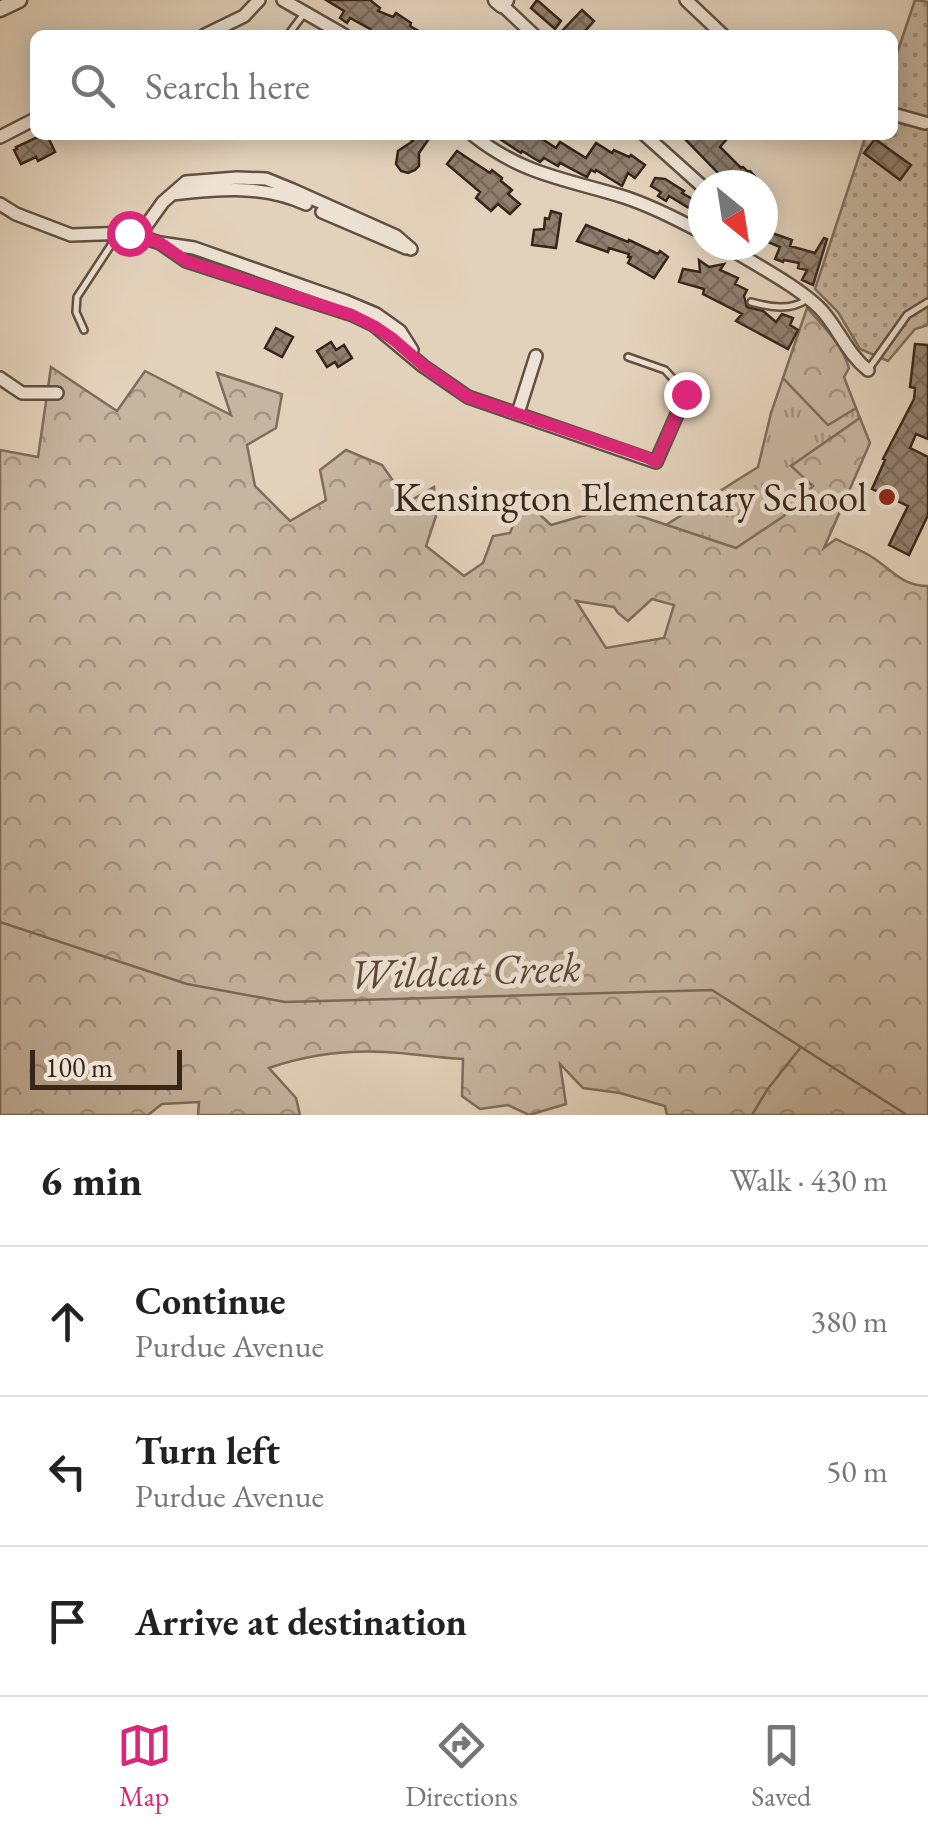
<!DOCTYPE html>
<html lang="en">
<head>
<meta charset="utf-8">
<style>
  :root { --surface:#fff; --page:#f6f6f6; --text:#222; --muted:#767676; --line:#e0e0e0; --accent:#db2777 }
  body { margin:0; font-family:"EB Garamond",serif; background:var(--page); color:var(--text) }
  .compass { position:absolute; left:688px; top:170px; width:90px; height:90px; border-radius:50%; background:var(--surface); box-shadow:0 5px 25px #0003; rotate:150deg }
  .scale { position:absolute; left:30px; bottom:25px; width:152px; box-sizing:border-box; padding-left:10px; border:5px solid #37251a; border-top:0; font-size:28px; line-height:35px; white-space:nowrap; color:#37251a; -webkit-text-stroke:8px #ede2d3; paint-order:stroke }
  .stop { position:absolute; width:30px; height:30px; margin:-22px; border:8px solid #db2777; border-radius:50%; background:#fff }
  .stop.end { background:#db2777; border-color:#fff; box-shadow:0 2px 10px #0008 }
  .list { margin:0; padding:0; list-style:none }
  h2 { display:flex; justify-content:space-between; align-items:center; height:130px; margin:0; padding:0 40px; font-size:42px }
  h2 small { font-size:32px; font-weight:400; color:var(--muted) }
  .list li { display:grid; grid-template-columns:65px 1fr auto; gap:30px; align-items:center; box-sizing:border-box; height:150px; padding:0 40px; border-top:2px solid var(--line) }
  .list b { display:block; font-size:38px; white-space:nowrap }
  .list p { margin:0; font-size:32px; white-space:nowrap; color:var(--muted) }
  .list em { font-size:32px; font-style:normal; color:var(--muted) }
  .icon { flex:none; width:55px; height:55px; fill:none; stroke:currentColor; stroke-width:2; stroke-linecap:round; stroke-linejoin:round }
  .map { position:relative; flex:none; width:928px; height:1115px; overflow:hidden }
  .search { position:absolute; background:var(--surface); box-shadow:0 5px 25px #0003; left:30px; right:30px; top:30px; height:110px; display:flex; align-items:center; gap:25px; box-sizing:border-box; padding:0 35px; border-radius:15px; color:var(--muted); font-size:38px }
  .sheet { height:580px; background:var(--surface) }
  nav { display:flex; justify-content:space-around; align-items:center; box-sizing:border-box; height:140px; border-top:2px solid var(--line); background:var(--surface); font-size:28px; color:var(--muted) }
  nav a { display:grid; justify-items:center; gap:5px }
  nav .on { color:var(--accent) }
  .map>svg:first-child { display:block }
  .grass { fill:url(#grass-tufts); stroke:#7e6d5d; stroke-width:2.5 }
  .forest { fill:url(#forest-crowns); stroke:#7e6d5d; stroke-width:2.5; fill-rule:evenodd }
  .park { fill:url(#park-dots); stroke:#7e6d5d; stroke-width:2.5 }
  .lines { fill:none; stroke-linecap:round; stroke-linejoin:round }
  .stream { stroke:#7b695a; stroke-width:2.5 }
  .building { fill:url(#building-cross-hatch); stroke:#37251a; stroke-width:2.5 }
  .service-casing { stroke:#625042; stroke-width:10 }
  .minor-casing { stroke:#625042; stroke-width:16 }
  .tertiary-casing { stroke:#625042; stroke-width:19 }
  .service { stroke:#ede2d3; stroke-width:5 }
  .minor { stroke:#ede2d3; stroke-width:11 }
  .tertiary { stroke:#ede2d3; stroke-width:14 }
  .route { stroke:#db2777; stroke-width:12 }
  .poi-dot { fill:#8f2418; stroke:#ede2d3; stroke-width:4 }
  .labels { text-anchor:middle; stroke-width:9; stroke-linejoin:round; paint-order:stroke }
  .poi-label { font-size:40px; fill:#37251a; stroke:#ede2d3; text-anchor:end }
  .water-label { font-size:42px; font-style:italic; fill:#59473a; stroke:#ede2d3 }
</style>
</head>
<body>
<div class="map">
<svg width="928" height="1115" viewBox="0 0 928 1115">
  <defs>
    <pattern id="grass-tufts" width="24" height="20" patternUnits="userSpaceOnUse" patternTransform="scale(2.5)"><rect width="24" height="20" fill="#c6b5a0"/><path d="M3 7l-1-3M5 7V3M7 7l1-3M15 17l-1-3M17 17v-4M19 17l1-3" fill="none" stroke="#a29382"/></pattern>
    <pattern id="forest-crowns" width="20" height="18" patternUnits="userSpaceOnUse" patternTransform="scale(2.5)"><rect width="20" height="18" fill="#c6b5a0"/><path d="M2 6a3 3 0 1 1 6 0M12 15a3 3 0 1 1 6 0" fill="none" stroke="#a29382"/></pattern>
    <pattern id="park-dots" width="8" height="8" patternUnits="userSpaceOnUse" patternTransform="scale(2.5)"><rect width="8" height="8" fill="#c6b5a0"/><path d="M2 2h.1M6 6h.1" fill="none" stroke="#a29382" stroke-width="1.8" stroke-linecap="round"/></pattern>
    <pattern id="building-cross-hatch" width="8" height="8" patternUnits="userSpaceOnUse" patternTransform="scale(2.5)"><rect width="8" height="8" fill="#907f6e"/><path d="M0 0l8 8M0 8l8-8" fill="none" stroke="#76685a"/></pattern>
  </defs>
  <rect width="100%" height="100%" fill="#e3d2bb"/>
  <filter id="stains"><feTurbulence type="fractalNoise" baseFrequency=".002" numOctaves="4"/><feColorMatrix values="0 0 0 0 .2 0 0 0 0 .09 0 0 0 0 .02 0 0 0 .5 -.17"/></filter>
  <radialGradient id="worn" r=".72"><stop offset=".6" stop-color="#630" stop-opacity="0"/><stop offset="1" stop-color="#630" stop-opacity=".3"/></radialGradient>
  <path class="grass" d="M 783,378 L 828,425 L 856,408 L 860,418 L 792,466 L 814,486 L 784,516 L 736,549 L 666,525 L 758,467 L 771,413 Z"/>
  <path class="forest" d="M 807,308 C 824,327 842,344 849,368 L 844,377 L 856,408 L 828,425 L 783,378 Z
    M 51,367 L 117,411 L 145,371 L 231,415 L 217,373 L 282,394 L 276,428 L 247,445 L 255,486 L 290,521 L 326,500 L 320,470 L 346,450 L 382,465 L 408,502 L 434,487 L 436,516 L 426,546 L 464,576 L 483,563 L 493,536 L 510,533 L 519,510 L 537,512 L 551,525 L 613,507 L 736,548 L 784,516 L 813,486 L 791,466 L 860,418 L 870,443 L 824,548 L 836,539 C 847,545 861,550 872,557 C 892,570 902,586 928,586 L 928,1115 L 667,1115 L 665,1106 L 620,1093 L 583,1088 L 560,1064 L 566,1104 L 529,1115 L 508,1105 L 480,1109 L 462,1096 L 463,1059 C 437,1058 411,1053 385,1052 C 345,1050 307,1055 269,1068 L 296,1098 L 300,1115 L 198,1115 L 199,1102 L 162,1104 L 148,1115 L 0,1115 L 0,450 L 38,457 ZM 652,599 L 674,605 L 664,638 L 606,648 L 576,601 L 614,607 L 618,613 L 628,621 Z"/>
  <path class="park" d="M 915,0 L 928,2 L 928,325 L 915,329 L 888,361 L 860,349 L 838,312 L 815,289 L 866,135 L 893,135 L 893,65 Z"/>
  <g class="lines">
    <path class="stream" d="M 0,922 L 187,984 L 285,1002 L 712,990 L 907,1115
      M 752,1115 L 767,1090 L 801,1047"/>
  </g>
  <path class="building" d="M 326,0 L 370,0 L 380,8 L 378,11 L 393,17 L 396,13 L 411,23 L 410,26 L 426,35 L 366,35 L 370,29 L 350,18 L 347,23 L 340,18 L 344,11 Z
    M 537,0 L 561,21 L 555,29 L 531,8 Z
    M 582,10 L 594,21 L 586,30 L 594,35 L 566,35 L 562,31 Z
    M 42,135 L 47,135 L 55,152 L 38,161 L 36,157 L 21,164 L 14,150 L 17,149 L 16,147 Z
    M 405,135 L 421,135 L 428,140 L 419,153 L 419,166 L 415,170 L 408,173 L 401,171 L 396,164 L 398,151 L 413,141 Z
    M 494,135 L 536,135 L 556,148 L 560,142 L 586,158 L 596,143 L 612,153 L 614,150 L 629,157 L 631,155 L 645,165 L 635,178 L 628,173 L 622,186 L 596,170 L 595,172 L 591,170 L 587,177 L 560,163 L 558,166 L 544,158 L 540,162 L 522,151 L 521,153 Z
    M 690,135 L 721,135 L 726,140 L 720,147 L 741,168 L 743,167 L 748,172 L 750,171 L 760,182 L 755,185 L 746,185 L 742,179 L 735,185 L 726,175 L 723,178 L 685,139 Z
    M 875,139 L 911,165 L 900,180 L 864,153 Z
    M 457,151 L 490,173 L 492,170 L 502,178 L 501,181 L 512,190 L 508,194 L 520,204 L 510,214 L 498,204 L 491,211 L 476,198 L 480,192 L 447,164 Z
    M 655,178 L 665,179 L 684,191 L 682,193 L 694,200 L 689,208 L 669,196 L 666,201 L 658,196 L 661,192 L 651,186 Z
    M 551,211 L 561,214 L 556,248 L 532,245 L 534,230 L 544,229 L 545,218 L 549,219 Z
    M 586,225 L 628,242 L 629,240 L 658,254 L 660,251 L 668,257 L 654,278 L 628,263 L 631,257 L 628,257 L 629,254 L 609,248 L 608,252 L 577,241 Z
    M 772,233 L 792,240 L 790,246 L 815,253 L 824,238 L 827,239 L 813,285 L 802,280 L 807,270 L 798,268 L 799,263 L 784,260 L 783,262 L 775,259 L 780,247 L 768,242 Z
    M 699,260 L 709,267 L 724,264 L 720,270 L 738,278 L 735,284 L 747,290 L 744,296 L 747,307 L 763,311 L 776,322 L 782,314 L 793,318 L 790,325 L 798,330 L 788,349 L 736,321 L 742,314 L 703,294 L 704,289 L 679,282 L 683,269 L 700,272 Z
    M 276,328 L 293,337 L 282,357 L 265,348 Z
    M 331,342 L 336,350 L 344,345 L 352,358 L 338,367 L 335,362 L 327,367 L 317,351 Z
    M 915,344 L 928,345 L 928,439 L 916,434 L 910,448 L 928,457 L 928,515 L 909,555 L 889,545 L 908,506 L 872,489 L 885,460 L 883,459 L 914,399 L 915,388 L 910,387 Z"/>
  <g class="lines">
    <g class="service-casing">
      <path id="service" d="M 288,35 L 303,15
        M 751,302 C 769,307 790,311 806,300
        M 84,330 L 76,312 L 77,297 L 111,245 L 113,237
        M 628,357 L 665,370 L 684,391
        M 870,367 L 907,315 L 928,302"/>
    </g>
    <g class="minor-casing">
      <path id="minor" d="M 283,0 L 344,35
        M 686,0 L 723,35
        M 502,5 L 534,35
        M 205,35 L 244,16 L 259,0
        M 893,114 L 925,123
        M 473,135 C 523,175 566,179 624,197 C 652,206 677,219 703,233
        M 645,135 L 703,187
        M 0,137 L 35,119
        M 172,194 C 219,189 262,184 306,204
        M 0,204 L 16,214 L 71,235 L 129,233 L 160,243 L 194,248 L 345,301 L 376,314 L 400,331 L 412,350
        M 322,212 L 406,248
        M 138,237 L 163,202 L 186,182 L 237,178 L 266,179 L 293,190 L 396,236 L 411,249
        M 160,243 L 186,261 L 353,315 L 374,325 L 423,366 L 468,397 L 656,462 L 686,394
        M 724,245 C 751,262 805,290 824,313 C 840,332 848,354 868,370
        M 0,378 L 22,393 L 57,393
        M 518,413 L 536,356"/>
    </g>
    <g class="tertiary-casing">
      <path id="tertiary" d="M 496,0 L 502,5 L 506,0
        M 0,9 L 19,0"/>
    </g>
    <use href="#service" class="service"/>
    <use href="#minor" class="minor"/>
    <use href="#tertiary" class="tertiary"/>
  </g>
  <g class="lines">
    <path class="route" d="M 129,233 L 160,243 L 186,261 L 352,315 L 374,326 L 393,339 L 424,366 L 468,397 L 646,457 L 656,462 L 686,394"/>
  </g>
  <circle class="poi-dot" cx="887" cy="497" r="10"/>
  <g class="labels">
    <g class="poi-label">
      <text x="867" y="511">Kensington Elementary School</text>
    </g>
    <g class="water-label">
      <text transform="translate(465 970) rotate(-2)" y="15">Wildcat Creek</text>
    </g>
  </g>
  <rect width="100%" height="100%" filter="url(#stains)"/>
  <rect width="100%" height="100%" fill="url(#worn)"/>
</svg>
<svg class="compass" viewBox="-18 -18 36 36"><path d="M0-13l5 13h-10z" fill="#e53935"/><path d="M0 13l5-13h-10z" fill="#767676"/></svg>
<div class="scale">100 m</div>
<div class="stop" style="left:129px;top:233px"></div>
<div class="stop end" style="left:686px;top:394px"></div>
<div class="search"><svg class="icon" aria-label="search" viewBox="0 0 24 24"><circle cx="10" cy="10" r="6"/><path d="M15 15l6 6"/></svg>Search here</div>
</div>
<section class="sheet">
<h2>6 min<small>Walk · 430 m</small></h2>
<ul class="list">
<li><svg class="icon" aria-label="ahead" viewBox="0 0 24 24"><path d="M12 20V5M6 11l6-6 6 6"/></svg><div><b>Continue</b><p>Purdue Avenue</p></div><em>380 m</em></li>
<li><svg class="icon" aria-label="left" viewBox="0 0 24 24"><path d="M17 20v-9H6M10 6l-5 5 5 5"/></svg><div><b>Turn left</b><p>Purdue Avenue</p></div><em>50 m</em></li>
<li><svg class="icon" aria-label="arrive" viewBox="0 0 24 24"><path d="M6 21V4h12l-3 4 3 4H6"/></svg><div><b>Arrive at destination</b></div></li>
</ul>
</section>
<nav>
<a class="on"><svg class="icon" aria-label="map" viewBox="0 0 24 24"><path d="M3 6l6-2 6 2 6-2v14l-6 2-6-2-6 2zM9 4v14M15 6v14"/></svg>Map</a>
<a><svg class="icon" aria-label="directions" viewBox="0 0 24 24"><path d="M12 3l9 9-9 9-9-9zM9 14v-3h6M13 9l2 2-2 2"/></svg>Directions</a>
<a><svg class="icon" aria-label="saved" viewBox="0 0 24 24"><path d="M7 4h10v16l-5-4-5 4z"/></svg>Saved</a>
</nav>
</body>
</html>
